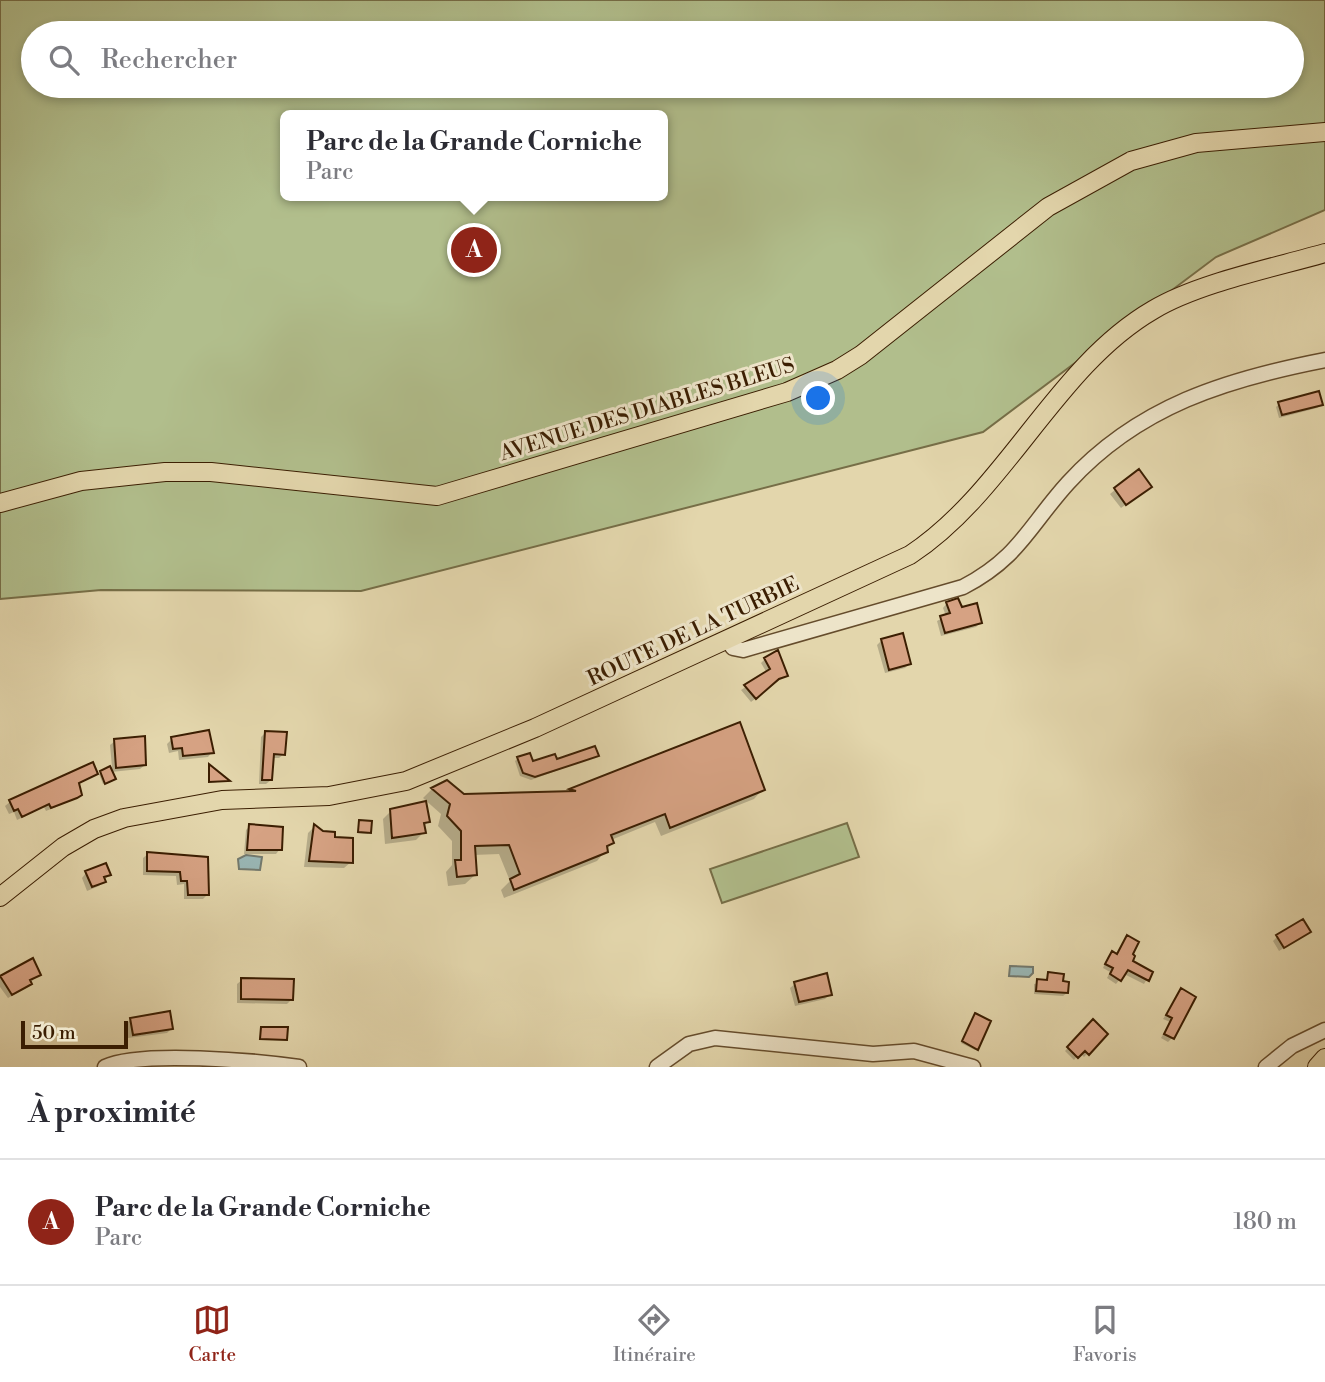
<!DOCTYPE html>
<html lang="fr">
<head>
<meta charset="utf-8">
<style>
  :root { --surface:#fff; --page:#f2f2f3; --text:#2b2b33; --muted:#7c7c81; --line:#e1e1e2; --accent:#8f2418 }
  body { margin:0; font-family:"Libre Bodoni",serif; background:var(--page); color:var(--text) }
  .scale { position:absolute; left:21px; bottom:18px; width:107px; box-sizing:border-box; padding-left:7px; border:4px solid #3b1e02; border-top:0; font-size:19px; line-height:24px; white-space:nowrap; color:#3b1e02; -webkit-text-stroke:5px #ede4c9; paint-order:stroke }
  .you { position:absolute; left:819px; top:399px; width:24px; height:24px; margin:-18px; border:5px solid #fff; border-radius:50%; background:#1a73e8; box-shadow:0 0 0 10px #1a73e833 }
  .badge { display:grid; place-items:center; width:46px; height:46px; border-radius:50%; background:var(--accent); color:#fff; font-size:23px; font-weight:700 }
  .pin { position:absolute; translate:-50% -50%; border:4px solid #fff; box-shadow:0 2px 7px #0006 }
  .popup { position:absolute; left:280px; top:110px; width:388px; height:91px; box-sizing:border-box; display:grid; place-content:center; border-radius:10px; background:var(--surface); filter:drop-shadow(0 2px 5px #0005); font-size:23px; white-space:nowrap; color:var(--muted) }
  .popup b { font-size:26px; color:var(--text) }
  .popup::after { content:''; position:absolute; left:50%; top:100%; margin-left:-14px; border:14px solid transparent; border-top-color:var(--surface) }
  .list { margin:0; padding:0; list-style:none }
  h2 { display:flex; justify-content:space-between; align-items:center; height:91px; margin:0; padding:0 28px; font-size:30px }
  h2 small { font-size:23px; font-weight:400; color:var(--muted) }
  .list li { display:grid; grid-template-columns:46px 1fr auto; gap:21px; align-items:center; box-sizing:border-box; height:126px; padding:0 28px; border-top:2px solid var(--line) }
  .list b { display:block; font-size:26px; white-space:nowrap }
  .list p { margin:0; font-size:23px; white-space:nowrap; color:var(--muted) }
  .list em { font-size:23px; font-style:normal; color:var(--muted) }
  .icon { flex:none; width:38px; height:38px; fill:none; stroke:currentColor; stroke-width:2; stroke-linecap:round; stroke-linejoin:round }
  .map { position:relative; flex:none; width:1325px; height:1067px; overflow:hidden }
  .search { position:absolute; background:var(--surface); box-shadow:0 4px 10px #0003; left:21px; right:21px; top:21px; height:77px; display:flex; align-items:center; gap:18px; box-sizing:border-box; padding:0 24px; border-radius:38px; color:var(--muted); font-size:26px }
  .sheet { height:217px; background:var(--surface) }
  nav { display:flex; justify-content:space-around; align-items:center; box-sizing:border-box; height:98px; border-top:2px solid var(--line); background:var(--surface); font-size:19px; color:var(--muted) }
  nav a { display:grid; justify-items:center; gap:4px }
  nav .on { color:var(--accent) }
  .map>svg:first-child { display:block }
  .green { fill:#b1be8c; stroke:#766e47; stroke-width:2; fill-rule:evenodd }
  .water { fill:#99b6b4; stroke:#73796d; stroke-width:2 }
  .shadow { fill:#0003 }
  .building { fill:#d6a283; stroke:#3b1e02; stroke-width:2 }
  .lines { fill:none; stroke-linecap:round; stroke-linejoin:round }
  .minor-casing { stroke:#654c2c; stroke-width:17 }
  .major-casing { stroke:#3b1e02; stroke-width:20 }
  .minor { stroke:#ede4c9; stroke-width:14 }
  .major { stroke:#e3d6ac; stroke-width:18 }
  .labels { text-anchor:middle; stroke-width:6; stroke-linejoin:round; paint-order:stroke }
  .street-label { font-size:21px; fill:#3b1e02; stroke:#ede4c9 }
</style>
</head>
<body>
<div class="map">
<svg width="1325" height="1067" viewBox="0 0 1325 1067">
  <rect width="100%" height="100%" fill="#e3d6ac"/>
  <filter id="stains"><feTurbulence type="fractalNoise" baseFrequency=".00286" numOctaves="4"/><feColorMatrix values="0 0 0 0 .2 0 0 0 0 .09 0 0 0 0 .02 0 0 0 .5 -.17"/></filter>
  <radialGradient id="worn" r=".72"><stop offset=".6" stop-color="#630" stop-opacity="0"/><stop offset="1" stop-color="#630" stop-opacity=".3"/></radialGradient>
  <path class="green" d="M 0,0 L 1325,0 L 1325,210 L 1216,257 L 983,432 L 361,591 L 101,590 L 0,599 ZM 33,33 L 1292,33 L 1292,86 L 33,86 ZM 285,115 L 663,115 L 663,196 L 285,196 Z
    M 847,823 L 859,857 L 722,903 L 710,869 Z"/>
  <path class="water" d="M 246,855 L 262,857 L 260,870 L 239,869 L 238,859 Z
    M 1010,966 L 1033,967 L 1033,973 L 1029,977 L 1009,976 Z"/>
  <path class="shadow" d="M 1279,404 L 1321,405 L 1317,408 L 1279,418 L 1276,407 Z
    M 1138,471 L 1145,491 L 1121,508 L 1110,494 Z
    M 947,603 L 961,609 L 980,623 L 976,627 L 941,636 L 937,621 L 946,616 L 943,608 Z
    M 882,640 L 909,664 L 905,668 L 885,673 L 877,645 Z
    M 765,659 L 786,675 L 751,702 L 741,690 L 767,673 L 761,663 Z
    M 739,724 L 763,789 L 754,799 L 661,836 L 655,822 L 611,840 L 612,843 L 597,861 L 504,898 L 501,890 L 510,881 L 499,854 L 474,855 L 475,875 L 465,884 L 448,886 L 446,872 L 452,865 L 452,841 L 438,826 L 441,814 L 423,798 L 432,789 L 446,782 L 463,795 L 568,793 Z
    M 266,732 L 284,754 L 279,758 L 272,758 L 271,780 L 266,784 L 259,784 L 261,737 Z
    M 172,739 L 212,752 L 208,757 L 179,760 L 178,751 L 169,753 L 167,744 Z
    M 115,741 L 145,765 L 140,769 L 111,772 L 112,780 L 103,784 L 99,774 L 112,767 L 110,745 Z
    M 597,756 L 531,780 L 520,776 L 515,761 L 518,758 L 532,764 Z
    M 209,766 L 228,781 L 208,783 Z
    M 96,774 L 77,785 L 80,795 L 75,799 L 46,811 L 44,807 L 17,820 L 14,812 L 9,814 L 5,806 L 10,802 Z
    M 391,811 L 428,822 L 423,827 L 424,832 L 416,840 L 385,844 L 383,819 Z
    M 360,822 L 370,832 L 368,834 L 357,833 Z
    M 250,826 L 280,849 L 276,854 L 244,854 L 246,830 Z
    M 314,827 L 351,862 L 344,868 L 304,867 L 308,833 Z
    M 148,854 L 206,859 L 208,894 L 203,899 L 184,899 L 184,884 L 177,885 L 176,876 L 143,875 L 143,858 Z
    M 86,873 L 109,875 L 99,886 L 87,891 L 82,878 Z
    M 1309,932 L 1279,951 L 1273,941 L 1277,937 Z
    M 1127,937 L 1131,962 L 1151,972 L 1144,984 L 1124,974 L 1116,984 L 1107,978 L 1110,972 L 1103,968 L 1108,956 L 1112,953 L 1116,955 Z
    M 32,961 L 38,974 L 26,988 L 8,998 L 0,987 L 0,978 Z
    M 1049,974 L 1061,983 L 1067,993 L 1063,996 L 1034,994 L 1034,984 L 1045,982 Z
    M 242,980 L 292,999 L 287,1004 L 237,1003 L 237,984 Z
    M 795,984 L 830,994 L 825,999 L 795,1006 L 790,988 Z
    M 1181,991 L 1172,1038 L 1168,1042 L 1161,1038 L 1170,1022 L 1163,1019 Z
    M 973,1017 L 976,1049 L 975,1050 L 961,1043 Z
    M 131,1019 L 172,1028 L 167,1033 L 128,1038 L 126,1024 Z
    M 1093,1022 L 1105,1035 L 1084,1057 L 1080,1053 L 1074,1060 L 1065,1051 Z
    M 261,1029 L 286,1039 L 259,1040 Z"/>
  <path class="building" d="M 1319,391 L 1323,405 L 1282,415 L 1278,402 Z
    M 1139,469 L 1152,487 L 1126,505 L 1114,488 Z
    M 958,598 L 962,607 L 977,603 L 982,623 L 945,633 L 940,616 L 950,613 L 946,602 Z
    M 903,633 L 911,664 L 889,670 L 881,639 Z
    M 778,650 L 788,676 L 779,679 L 756,699 L 744,685 L 770,669 L 764,658 Z
    M 740,722 L 765,790 L 670,828 L 665,814 L 611,835 L 614,843 L 607,846 L 608,852 L 514,890 L 510,879 L 520,874 L 509,845 L 475,846 L 477,875 L 457,877 L 455,860 L 461,860 L 461,831 L 447,816 L 450,804 L 431,788 L 447,780 L 464,794 L 576,791 L 569,789 Z
    M 209,730 L 214,753 L 183,756 L 182,748 L 173,749 L 171,737 Z
    M 265,731 L 287,732 L 285,755 L 274,754 L 272,780 L 262,780 Z
    M 145,736 L 146,765 L 116,768 L 114,739 Z
    M 595,746 L 599,756 L 535,777 L 523,773 L 517,757 L 530,753 L 533,761 L 555,754 L 557,759 Z
    M 93,762 L 98,774 L 79,783 L 82,795 L 77,798 L 51,808 L 49,804 L 22,817 L 18,809 L 14,811 L 9,800 Z
    M 209,764 L 230,781 L 209,782 Z
    M 110,766 L 116,779 L 105,784 L 100,771 Z
    M 426,801 L 430,822 L 424,823 L 426,833 L 392,838 L 390,809 Z
    M 359,820 L 372,821 L 371,833 L 358,832 Z
    M 249,824 L 283,827 L 282,850 L 247,850 Z
    M 314,824 L 323,831 L 335,832 L 335,837 L 353,838 L 353,863 L 309,861 Z
    M 147,852 L 208,857 L 209,895 L 188,895 L 187,881 L 181,881 L 180,872 L 147,871 Z
    M 106,863 L 111,875 L 104,877 L 106,882 L 92,887 L 85,871 Z
    M 1303,919 L 1311,932 L 1284,948 L 1276,935 Z
    M 1127,935 L 1139,942 L 1133,954 L 1135,956 L 1133,961 L 1153,972 L 1149,981 L 1128,970 L 1121,981 L 1110,974 L 1113,968 L 1105,964 L 1112,951 L 1117,954 Z
    M 33,958 L 41,975 L 30,980 L 32,984 L 12,995 L 0,976 Z
    M 1048,972 L 1064,974 L 1063,981 L 1069,982 L 1068,993 L 1036,991 L 1037,979 L 1047,980 Z
    M 827,973 L 832,995 L 799,1002 L 794,982 Z
    M 241,978 L 294,979 L 293,1000 L 241,999 Z
    M 1181,988 L 1196,997 L 1174,1039 L 1164,1034 L 1172,1018 L 1166,1015 Z
    M 170,1011 L 173,1029 L 133,1035 L 130,1018 Z
    M 975,1013 L 991,1021 L 978,1050 L 962,1041 Z
    M 1093,1019 L 1108,1034 L 1089,1055 L 1085,1051 L 1078,1058 L 1067,1047 Z
    M 261,1027 L 288,1027 L 287,1040 L 260,1039 Z"/>
  <g class="lines">
    <g class="minor-casing">
      <path id="minor" d="M 727,640 L 733,648 L 743,650 L 963,587 C 1019,558 1029,526 1068,483 C 1138,406 1227,379 1325,360
        M 105,1067 C 140,1050 258,1061 299,1067
        M 657,1067 L 689,1044 L 715,1038 L 873,1054 L 914,1051 L 973,1067
        M 1266,1067 L 1292,1046 L 1325,1030"/>
    </g>
    <g class="major-casing">
      <path id="major" d="M 0,503 L 81,481 L 165,472 L 211,472 L 437,496 L 787,392 L 837,370 L 861,355 L 1048,207 L 1131,161 L 1196,143 L 1325,132
        M 0,897 L 63,847 L 94,829 L 124,818 L 222,800 L 329,796 L 406,781 L 535,728 L 910,555 C 1006,492 1055,367 1153,310 C 1198,283 1273,268 1325,253
        M 1317,1067 L 1325,1058"/>
    </g>
    <use href="#minor" class="minor"/>
    <use href="#major" class="major"/>
  </g>
  <g class="labels">
    <g class="street-label">
      <text transform="translate(647 409) rotate(-17)" y="7">AVENUE DES DIABLES BLEUS</text>
      <text transform="translate(693 631) rotate(-25)" y="7">ROUTE DE LA TURBIE</text>
    </g>
  </g>
  <rect width="100%" height="100%" filter="url(#stains)"/>
  <rect width="100%" height="100%" fill="url(#worn)"/>
</svg>
<div class="scale">50 m</div>
<div class="you"></div>
<div class="pin badge" style="left:474px;top:250px">A</div>
<div class="popup"><b>Parc de la Grande Corniche</b>Parc</div>
<div class="search"><svg class="icon" aria-label="search" viewBox="0 0 24 24"><circle cx="10" cy="10" r="6"/><path d="M15 15l6 6"/></svg>Rechercher</div>
</div>
<section class="sheet">
<h2>À proximité<small></small></h2>
<ul class="list">
<li><span class="badge">A</span><div><b>Parc de la Grande Corniche</b><p>Parc</p></div><em>180 m</em></li>
</ul>
</section>
<nav>
<a class="on"><svg class="icon" aria-label="map" viewBox="0 0 24 24"><path d="M3 6l6-2 6 2 6-2v14l-6 2-6-2-6 2zM9 4v14M15 6v14"/></svg>Carte</a>
<a><svg class="icon" aria-label="directions" viewBox="0 0 24 24"><path d="M12 3l9 9-9 9-9-9zM9 14v-3h6M13 9l2 2-2 2"/></svg>Itinéraire</a>
<a><svg class="icon" aria-label="saved" viewBox="0 0 24 24"><path d="M7 4h10v16l-5-4-5 4z"/></svg>Favoris</a>
</nav>
</body>
</html>
